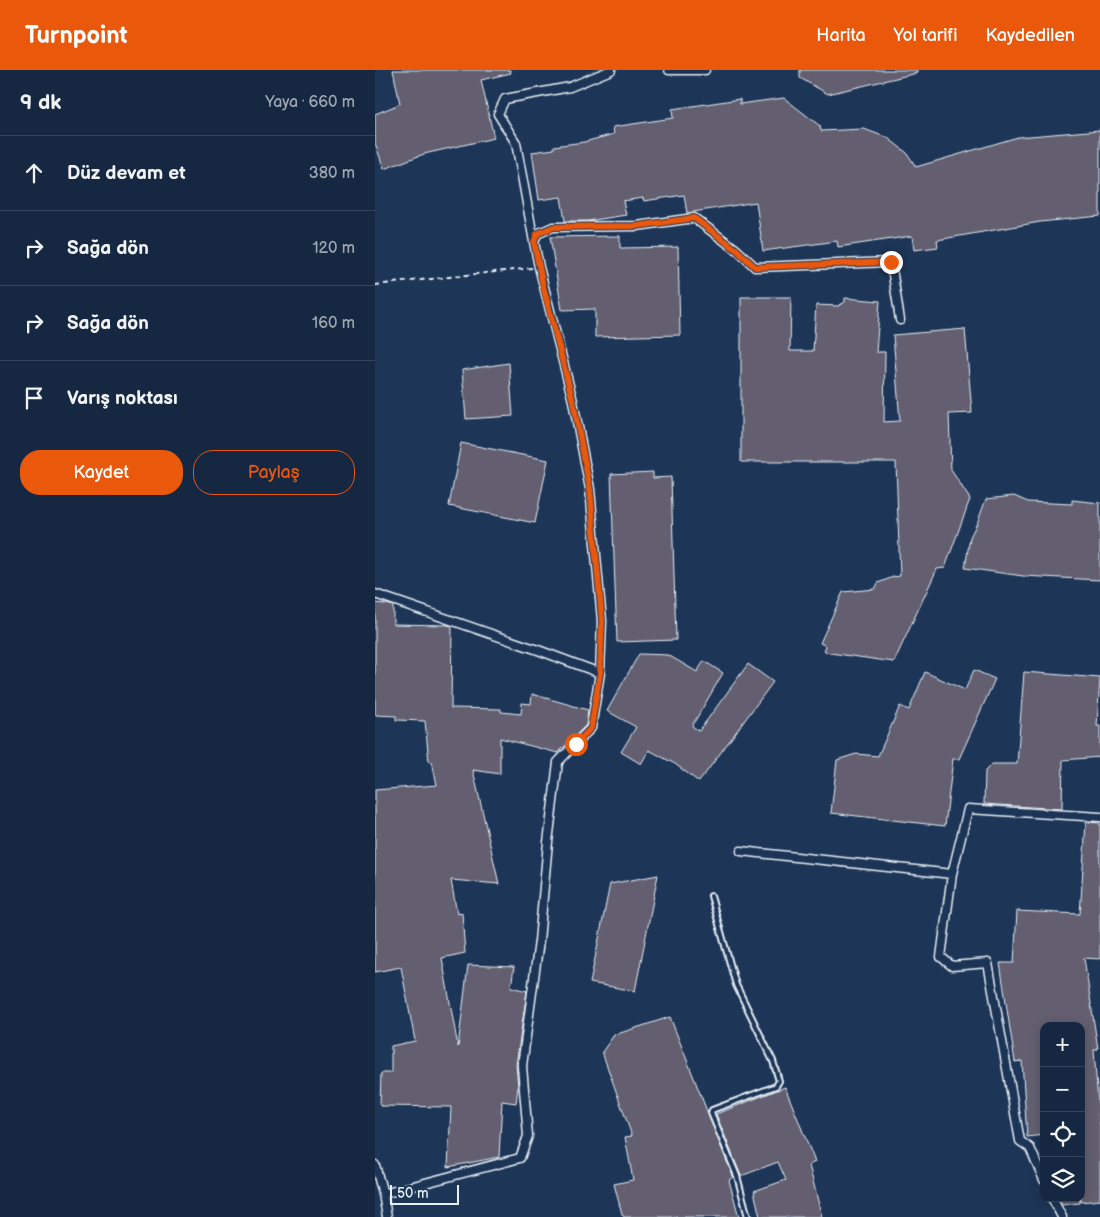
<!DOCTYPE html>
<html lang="tr">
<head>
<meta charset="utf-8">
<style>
  :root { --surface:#162841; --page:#1f3048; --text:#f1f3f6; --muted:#9ea6b1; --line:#35445a; --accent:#ea580c }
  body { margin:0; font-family:"Balsamiq Sans",sans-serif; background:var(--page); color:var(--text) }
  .controls { position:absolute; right:15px; bottom:15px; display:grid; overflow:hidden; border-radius:10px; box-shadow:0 2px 12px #0003 }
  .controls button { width:45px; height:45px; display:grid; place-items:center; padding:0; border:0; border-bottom:1px solid var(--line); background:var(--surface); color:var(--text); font:25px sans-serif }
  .scale { position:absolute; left:15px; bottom:12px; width:69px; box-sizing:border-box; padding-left:5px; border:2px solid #e8f1f8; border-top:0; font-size:14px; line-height:18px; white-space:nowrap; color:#e8f1f8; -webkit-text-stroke:4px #1d3557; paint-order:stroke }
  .stop { position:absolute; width:15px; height:15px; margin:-11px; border:4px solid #ea580c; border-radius:50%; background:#fff }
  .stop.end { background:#ea580c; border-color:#fff; box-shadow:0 1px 5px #0008 }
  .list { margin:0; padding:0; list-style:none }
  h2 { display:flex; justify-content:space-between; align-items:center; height:65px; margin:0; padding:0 20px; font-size:21px }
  h2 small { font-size:16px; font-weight:400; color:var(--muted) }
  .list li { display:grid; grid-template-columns:32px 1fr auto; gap:15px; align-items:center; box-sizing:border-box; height:75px; padding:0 20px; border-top:1px solid var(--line) }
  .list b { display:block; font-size:19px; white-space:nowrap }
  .list em { font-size:16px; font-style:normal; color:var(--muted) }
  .actions { display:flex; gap:10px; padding:15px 20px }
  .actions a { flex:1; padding:11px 0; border:1px solid var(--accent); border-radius:20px; text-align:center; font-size:18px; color:var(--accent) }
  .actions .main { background:var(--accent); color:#fff }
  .icon { flex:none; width:28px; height:28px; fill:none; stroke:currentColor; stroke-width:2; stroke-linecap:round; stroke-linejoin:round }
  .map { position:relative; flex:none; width:725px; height:1147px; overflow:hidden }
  header { display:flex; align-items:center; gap:30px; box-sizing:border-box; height:70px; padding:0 25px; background:var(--accent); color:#fff }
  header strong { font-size:24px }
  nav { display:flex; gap:28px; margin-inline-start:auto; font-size:18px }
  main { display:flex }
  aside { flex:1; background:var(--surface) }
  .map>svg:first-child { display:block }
  .building { fill:#635f70; stroke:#e8f1f8 }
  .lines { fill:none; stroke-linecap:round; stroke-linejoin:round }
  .lane-casing { stroke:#e8f1f8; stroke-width:8 }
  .street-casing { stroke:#e8f1f8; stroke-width:11 }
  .path { stroke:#e8f1f8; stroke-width:2; stroke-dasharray:5 4; stroke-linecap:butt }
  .lane { stroke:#1d3557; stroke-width:4 }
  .street { stroke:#1d3557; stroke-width:8 }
  .route { stroke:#ea580c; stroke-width:6 }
</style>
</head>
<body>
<header>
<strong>Turnpoint</strong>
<nav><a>Harita</a><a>Yol tarifi</a><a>Kaydedilen</a></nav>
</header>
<main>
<aside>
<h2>9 dk<small>Yaya · 660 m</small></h2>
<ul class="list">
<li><svg class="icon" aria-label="ahead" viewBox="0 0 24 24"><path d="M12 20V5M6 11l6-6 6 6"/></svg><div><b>Düz devam et</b></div><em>380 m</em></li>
<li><svg class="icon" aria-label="right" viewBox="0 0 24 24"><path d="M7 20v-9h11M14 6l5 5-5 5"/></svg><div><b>Sağa dön</b></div><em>120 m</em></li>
<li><svg class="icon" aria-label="right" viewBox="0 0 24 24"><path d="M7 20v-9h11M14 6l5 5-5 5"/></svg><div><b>Sağa dön</b></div><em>160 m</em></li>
<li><svg class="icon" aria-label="arrive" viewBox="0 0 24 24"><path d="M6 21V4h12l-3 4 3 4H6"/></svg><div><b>Varış noktası</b></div></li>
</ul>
<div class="actions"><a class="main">Kaydet</a><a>Paylaş</a></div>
</aside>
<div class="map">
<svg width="725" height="1147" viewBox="0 0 725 1147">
  <rect width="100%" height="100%" fill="#1d3557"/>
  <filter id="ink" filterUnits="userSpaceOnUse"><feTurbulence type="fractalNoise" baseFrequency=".02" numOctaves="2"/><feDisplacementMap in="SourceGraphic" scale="10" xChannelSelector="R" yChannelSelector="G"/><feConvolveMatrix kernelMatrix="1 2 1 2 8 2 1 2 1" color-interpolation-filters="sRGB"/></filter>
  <g filter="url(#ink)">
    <path class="building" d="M 18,0 L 135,0 L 136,3 L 106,10 L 119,68 L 49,84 L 9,99 L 0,73 L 0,44 L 25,34 Z
      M 425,0 L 542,0 L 542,3 L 453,24 L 425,8 Z
      M 409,28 L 445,56 L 446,61 L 489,59 L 513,68 L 532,83 L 541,97 L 643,67 L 725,60 L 725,146 L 665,152 L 562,170 L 563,177 L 539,180 L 537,166 L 463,177 L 462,171 L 388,181 L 381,132 L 312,143 L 309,125 L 269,131 L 268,128 L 248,131 L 251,145 L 213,151 L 190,151 L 186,127 L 164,130 L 157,82 L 179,79 L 179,76 L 209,72 L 239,64 L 238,57 L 298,48 L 297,39 L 365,29 L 365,34 Z
      M 245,166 L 245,178 L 303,177 L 305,265 L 220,267 L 220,239 L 187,240 L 175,167 Z
      M 366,227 L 416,227 L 415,281 L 438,281 L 441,235 L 463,236 L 470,232 L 470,228 L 505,231 L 501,282 L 510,282 L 509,352 L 525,351 L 518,265 L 590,259 L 597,343 L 574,344 L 576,400 L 595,429 L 570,498 L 562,499 L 519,592 L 455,583 L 449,581 L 451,576 L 445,573 L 468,522 L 500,519 L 503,513 L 518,507 L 525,506 L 521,392 L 366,392 Z
      M 134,293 L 138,346 L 91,349 L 87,300 Z
      M 86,373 L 173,390 L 160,453 L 74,436 Z
      M 278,402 L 278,408 L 296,407 L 301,570 L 242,572 L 236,404 Z
      M 639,426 L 653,432 L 697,434 L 697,430 L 725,433 L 725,510 L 648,506 L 590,498 L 595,467 L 603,451 L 611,429 Z
      M 0,533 L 11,534 L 18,536 L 18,554 L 72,555 L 77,556 L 76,638 L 126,639 L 126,642 L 146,644 L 147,633 L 156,634 L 157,624 L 213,640 L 211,655 L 183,683 L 125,668 L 125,704 L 98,700 L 124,814 L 76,810 L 82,844 L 87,843 L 90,883 L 67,888 L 83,977 L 93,895 L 139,897 L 136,917 L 152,921 L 141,995 L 143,1017 L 141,1033 L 127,1031 L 124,1087 L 73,1097 L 76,1037 L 5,1036 L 6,1003 L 16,1003 L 16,976 L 40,971 L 26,897 L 0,902 L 0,720 L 62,715 L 57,692 L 54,692 L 50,651 L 21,650 L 21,646 L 0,645 Z
      M 264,584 L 293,585 L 322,602 L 329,591 L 348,603 L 317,656 L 324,661 L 373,594 L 398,612 L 324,712 L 300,694 L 274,680 L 266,694 L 246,682 L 261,657 L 232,641 Z
      M 599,600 L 620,609 L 584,689 L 578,689 L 570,756 L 456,743 L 462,690 L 481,684 L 503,686 L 525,636 L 534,640 L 550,602 L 590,620 Z
      M 649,602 L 725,608 L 722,656 L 725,656 L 725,687 L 688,690 L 687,739 L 609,734 L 610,701 L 617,694 L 642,694 Z
      M 711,752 L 725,753 L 725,889 L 709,888 L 723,979 L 719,980 L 725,1059 L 725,1130 L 706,1132 L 706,956 L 669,956 L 669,1065 L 652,1067 L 647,991 L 640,992 L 625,893 L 639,893 L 642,841 L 705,844 Z
      M 283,805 L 260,921 L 215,913 L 235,814 Z
      M 295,947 L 358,1107 L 354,1110 L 364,1147 L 249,1147 L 247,1144 L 239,1114 L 258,1110 L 250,1067 L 257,1066 L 227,982 L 239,965 Z
      M 410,1017 L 440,1092 L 434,1095 L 447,1147 L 385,1147 L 379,1121 L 411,1110 L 403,1092 L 366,1106 L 341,1044 Z
      M 683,1128 L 705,1128 L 705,1133 L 687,1135 Z"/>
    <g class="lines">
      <g class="lane-casing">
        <path id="lane" d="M 336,826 L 361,915 L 398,991 L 404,1011 L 401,1016 L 337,1040 L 336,1043 L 362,1106 L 373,1147"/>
      </g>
      <g class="street-casing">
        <path id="street" d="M 294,0 L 330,0
          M 159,172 L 141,73 L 123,44 L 130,29 L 195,17 L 236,0
          M 0,524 L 163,580 L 225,603 L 216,658 L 183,692 L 173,772 L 164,871 L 147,996 L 153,1066 L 145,1088 L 8,1124 L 12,1147
          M 225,603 L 227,551 L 215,419 L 198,331 L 164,197 L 159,172 L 162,164 L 178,157 L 262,156 L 319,148 L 362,180 L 380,197 L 516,192 L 525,250
          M 366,781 L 577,804 L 593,739 L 725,747
          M 577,804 L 566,887 L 577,896 L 613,893 L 645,1071 L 655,1078 L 669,1110
          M 0,1095 L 8,1124
          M 677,1128 L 687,1147"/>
      </g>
      <path class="path" d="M 0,215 L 157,198"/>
      <use href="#lane" class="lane"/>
      <use href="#street" class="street"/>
    </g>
  </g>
  <g class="lines" filter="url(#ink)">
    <path class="route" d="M 201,674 L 216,658 L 225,603 L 227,550 L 215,419 L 198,331 L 168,216 L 159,172 L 162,164 L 178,157 L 262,156 L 319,148 L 362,180 L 380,197 L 516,192"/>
  </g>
</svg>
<div class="controls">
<button>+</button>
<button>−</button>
<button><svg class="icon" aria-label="locate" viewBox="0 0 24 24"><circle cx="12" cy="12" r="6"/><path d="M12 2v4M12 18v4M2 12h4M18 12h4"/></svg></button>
<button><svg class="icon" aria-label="layers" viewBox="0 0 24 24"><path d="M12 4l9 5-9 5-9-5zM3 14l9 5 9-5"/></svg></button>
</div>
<div class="scale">50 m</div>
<div class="stop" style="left:201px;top:674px"></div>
<div class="stop end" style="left:516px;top:192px"></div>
</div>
</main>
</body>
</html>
